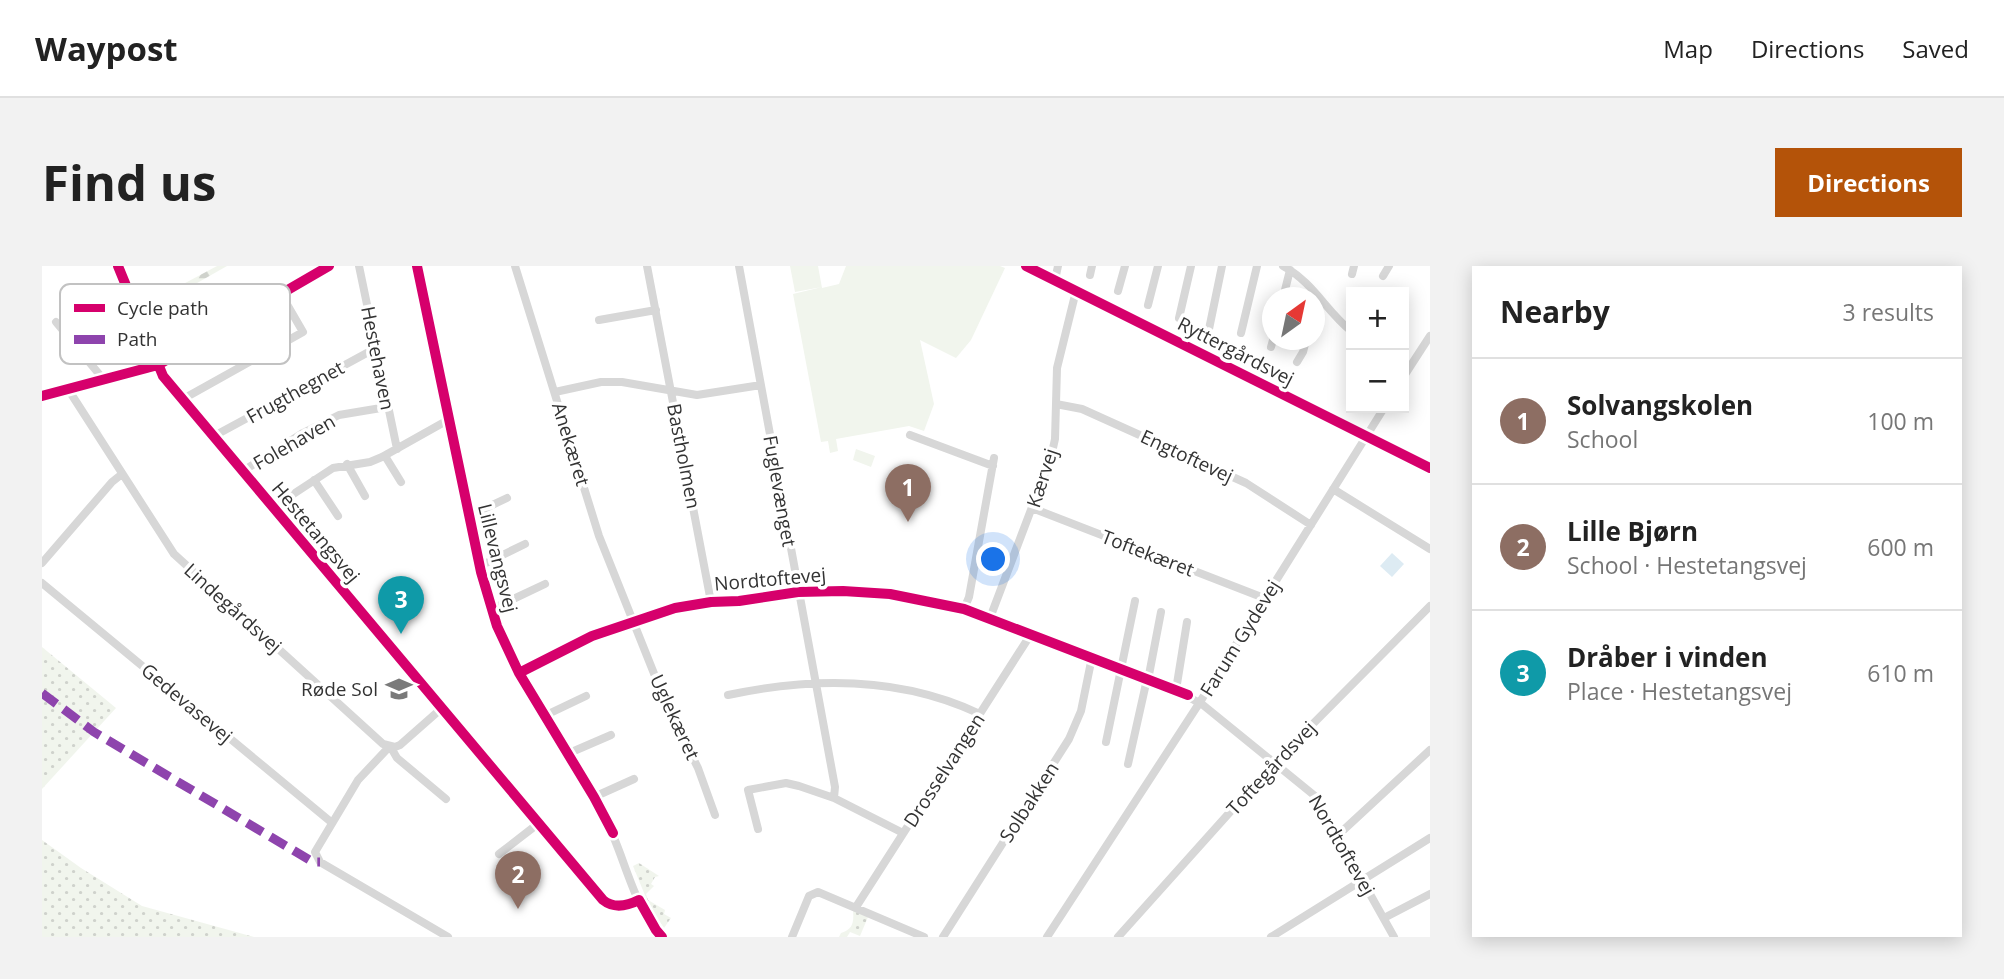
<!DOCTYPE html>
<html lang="en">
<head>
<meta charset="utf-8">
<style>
  :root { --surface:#fff; --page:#f2f2f2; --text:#222; --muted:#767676; --line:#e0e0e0; --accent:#b45309 }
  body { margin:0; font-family:"Open Sans",sans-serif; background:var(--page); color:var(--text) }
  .controls { position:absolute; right:21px; top:21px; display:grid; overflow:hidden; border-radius:0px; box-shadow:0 4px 18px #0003 }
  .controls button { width:63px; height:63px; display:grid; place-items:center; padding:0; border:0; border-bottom:2px solid var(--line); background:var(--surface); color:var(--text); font:35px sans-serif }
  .compass { position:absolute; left:1220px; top:21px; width:63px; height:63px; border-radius:50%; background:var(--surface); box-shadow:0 4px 18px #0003; rotate:33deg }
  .you { position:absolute; left:952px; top:294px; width:24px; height:24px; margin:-18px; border:5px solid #fff; border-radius:50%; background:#1a73e8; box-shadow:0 0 0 10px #1a73e833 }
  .badge { display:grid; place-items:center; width:46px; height:46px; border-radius:50%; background:var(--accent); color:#fff; font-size:23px; font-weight:700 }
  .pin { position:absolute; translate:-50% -58px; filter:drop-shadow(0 2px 4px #0008) }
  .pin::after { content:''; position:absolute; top:37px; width:24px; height:21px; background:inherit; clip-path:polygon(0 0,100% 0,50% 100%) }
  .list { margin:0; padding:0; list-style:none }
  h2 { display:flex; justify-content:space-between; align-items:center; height:91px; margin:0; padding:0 28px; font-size:30px }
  h2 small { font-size:23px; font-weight:400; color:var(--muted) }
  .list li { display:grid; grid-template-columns:46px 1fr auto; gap:21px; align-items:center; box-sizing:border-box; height:126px; padding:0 28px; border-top:2px solid var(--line) }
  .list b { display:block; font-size:26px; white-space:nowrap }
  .list p { margin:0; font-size:23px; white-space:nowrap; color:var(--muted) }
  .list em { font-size:23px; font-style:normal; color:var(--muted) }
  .map { position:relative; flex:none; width:1388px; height:671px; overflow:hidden; border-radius:0px }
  header { display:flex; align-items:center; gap:42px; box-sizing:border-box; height:98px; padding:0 35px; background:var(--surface); border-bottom:2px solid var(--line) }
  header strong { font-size:33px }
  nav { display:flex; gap:38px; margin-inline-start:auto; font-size:24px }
  .intro { display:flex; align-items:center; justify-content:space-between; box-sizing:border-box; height:168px; padding:0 42px }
  h1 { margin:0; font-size:49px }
  .button { padding:18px 32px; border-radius:0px; background:var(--accent); color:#fff; font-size:24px; font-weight:700 }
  main { display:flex; gap:42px; padding:0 42px }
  aside { flex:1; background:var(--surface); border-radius:0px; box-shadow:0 4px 18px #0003 }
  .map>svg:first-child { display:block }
  .grass { fill:url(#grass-dots) }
  .forest { fill:url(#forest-firs) }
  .garden { fill:#f1f5ed }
  .water { fill:#ddebf3 }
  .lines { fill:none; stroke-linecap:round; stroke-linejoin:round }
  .minor { stroke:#d7d7d7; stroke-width:8 }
  .quiet { stroke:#8e44ad; stroke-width:9; stroke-dasharray:18 9; stroke-linecap:butt }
  .cycleway-casing { stroke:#fff; stroke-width:15 }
  .cycleway { stroke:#d6006c; stroke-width:10 }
  .labels { text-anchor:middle; stroke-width:7; stroke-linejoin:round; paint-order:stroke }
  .street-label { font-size:19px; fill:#333; stroke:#fff }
  .poi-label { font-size:19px; fill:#333; stroke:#fff; text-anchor:end }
  .key { fill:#fff; stroke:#c2c2c2; stroke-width:2 }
  .key-label { font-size:19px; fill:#333 }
</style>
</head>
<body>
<header>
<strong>Waypost</strong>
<nav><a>Map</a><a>Directions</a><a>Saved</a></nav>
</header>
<div class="intro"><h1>Find us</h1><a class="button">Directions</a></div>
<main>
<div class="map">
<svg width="1388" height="671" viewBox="0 0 1388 671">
  <defs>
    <pattern id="grass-dots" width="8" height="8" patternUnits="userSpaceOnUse" patternTransform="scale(1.75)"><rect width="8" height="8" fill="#f1f5ed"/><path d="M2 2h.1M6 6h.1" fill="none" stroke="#cfd2cc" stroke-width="1.8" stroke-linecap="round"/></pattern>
    <pattern id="forest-firs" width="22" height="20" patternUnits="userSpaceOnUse" patternTransform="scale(1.75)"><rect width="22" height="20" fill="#f1f5ed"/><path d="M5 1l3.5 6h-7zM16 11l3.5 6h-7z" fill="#cfd2cc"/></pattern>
  </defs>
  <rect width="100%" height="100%" fill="#fff"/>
  <path class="grass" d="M 0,381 L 74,442 L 0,523 Z
    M 0,574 L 39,602 L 100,640 L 212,671 L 0,671 Z
    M 597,597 L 617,610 L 613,611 L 609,618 L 612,620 L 604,628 L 606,634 L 623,644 L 622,648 L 629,652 L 622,662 L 609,644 L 591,600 Z
    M 811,644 L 826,651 L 818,670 L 808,666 L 805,671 L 797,671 L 799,667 C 811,663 812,657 811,644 Z"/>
  <path class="forest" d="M 175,0 L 185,0 L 134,29 L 132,23 Z"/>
  <path class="garden" d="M 748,0 L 776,0 L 780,22 L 797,18 L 804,0 L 958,0 L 963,2 L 929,74 L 914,92 L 878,74 L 892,138 L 882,165 L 867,160 L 794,173 L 796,185 L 788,187 L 786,175 L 779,176 L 751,28 L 780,21 L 753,26 Z
    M 814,183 L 833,190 L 829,201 L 811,194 Z"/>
  <path class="water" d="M 1350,287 L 1362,298 L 1350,311 L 1338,300 Z"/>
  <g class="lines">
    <path class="minor" d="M 76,0 L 121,110 L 561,634 C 572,643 585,640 597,634
      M 317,0 L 355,183
      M 375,0 C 391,80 407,160 425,239 C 433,280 440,324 456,363 C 485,430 529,488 563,552 C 583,590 590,639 620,671
      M 473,0 L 557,270 L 625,440 L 656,502 L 673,549
      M 605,0 L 669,336
      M 697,0 L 793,521 L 792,532
      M 984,0 L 1388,202
      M 1241,0 C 1271,16 1284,45 1309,65
      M 1310,8 L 1312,0
      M 1048,9 L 1050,0
      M 1341,10 L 1347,0
      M 1013,14 L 1016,0
      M 1076,25 L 1083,0
      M 1241,32 L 1248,4
      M 1106,39 L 1116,0
      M 1137,52 L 1149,0
      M 557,54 L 614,44
      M 14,56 L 62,114
      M 1199,67 L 1215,0
      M 1166,68 L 1180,0
      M 1229,81 L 1231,74
      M 1255,96 L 1261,86 L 1264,74
      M 1362,110 L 1388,70
      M 26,123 L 132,288 L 341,478 L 353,481 L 358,479 L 400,442
      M 513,126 L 559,116 L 580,116 L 655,129 L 719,119
      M 0,130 L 116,99 L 287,0
      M 141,133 L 261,66 L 239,28
      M 1014,138 L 1040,143 L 1204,217 L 1269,259
      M 868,169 L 951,200
      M 172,170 L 334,82
      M 343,190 L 359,216
      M 305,198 L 323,230
      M 201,205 L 261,167 L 297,149 L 345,141
      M 272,214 L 296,250
      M 1291,223 L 1388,283
      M 230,242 L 291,202 L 328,196 L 340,191 L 406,154
      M 990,242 L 1222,332
      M 427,250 L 465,232
      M 0,297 L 70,216 L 80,208
      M 438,300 L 483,278
      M 0,317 L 289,556
      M 450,343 L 503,318
      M 922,343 L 927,331 L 952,192
      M 948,352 L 1009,191 L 1013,173 L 1015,102 L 1034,25
      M 477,407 L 550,370 L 633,342 L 669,336 L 697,335 L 756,326 L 801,325 L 848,328 L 922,343 L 1134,424 L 1161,439 L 1273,530 L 1352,671
      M 1106,414 L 1119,346
      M 1134,424 L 1145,356
      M 686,429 C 770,411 858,410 938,448
      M 502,450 L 544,430
      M 1064,476 L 1093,335
      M 525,488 L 569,469
      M 1086,498 L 1105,413
      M 552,531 L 592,513
      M 404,533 L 355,492 L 348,480 L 316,514 L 273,586 L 278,596 L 406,671
      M 716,563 L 706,524 L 744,517 L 757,520 L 792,532 L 861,567
      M 1295,570 L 1388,484
      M 457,588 L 497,557
      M 814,641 L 989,368
      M 1342,652 L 1388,628
      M 750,671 L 767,630 L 776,626 L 882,671
      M 901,671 L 1027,473 L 1039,445 L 1050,391
      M 1005,671 L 1158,436 L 1342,142
      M 1076,671 L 1232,497 L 1388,340
      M 1229,671 L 1388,572"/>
    <path class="quiet" d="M 0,427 L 52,466 L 271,596 L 278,596"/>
    <g class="cycleway-casing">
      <path id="cycleway" d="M 76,0 L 121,110 L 561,634 C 572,643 585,640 597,634 L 614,664 L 620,671
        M 375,0 L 439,306 L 455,360 L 477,407 L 552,531 L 571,567
        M 984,0 L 1388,202
        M 0,130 L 116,99 L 287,0
        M 477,407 L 550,370 L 633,342 L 669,336 L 697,335 L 756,326 L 801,325 L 848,328 L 922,343 L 1146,429"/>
    </g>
    <use href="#cycleway" class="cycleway"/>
  </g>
  <defs>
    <g id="school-bare" transform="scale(2.1)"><path d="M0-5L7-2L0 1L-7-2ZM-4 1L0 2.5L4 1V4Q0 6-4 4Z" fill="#7a7a7a" stroke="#fff" stroke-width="2.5" paint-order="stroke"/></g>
  </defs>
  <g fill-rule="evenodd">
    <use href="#school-bare" x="357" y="423"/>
  </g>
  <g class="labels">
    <g class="street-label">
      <text transform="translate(1194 85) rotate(27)" y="7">Ryttergårdsvej</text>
      <text transform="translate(336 92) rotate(79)" y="7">Hestehaven</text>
      <text transform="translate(253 126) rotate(-29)" y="7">Frugthegnet</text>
      <text transform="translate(252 176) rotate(-30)" y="7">Folehaven</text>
      <text transform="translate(529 178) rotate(73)" y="7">Anekæret</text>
      <text transform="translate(642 190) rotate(79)" y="7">Bastholmen</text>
      <text transform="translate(1145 190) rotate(25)" y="7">Engtoftevej</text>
      <text transform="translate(1000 212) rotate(-72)" y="7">Kærvej</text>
      <text transform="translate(738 225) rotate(80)" y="7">Fuglevænget</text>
      <text transform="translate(274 266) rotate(50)" y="7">Hestetangsvej</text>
      <text transform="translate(1106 287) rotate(21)" y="7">Toftekæret</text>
      <text transform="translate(456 292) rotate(76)" y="7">Lillevangsvej</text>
      <text transform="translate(728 313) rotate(-5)" y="7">Nordtoftevej</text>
      <text transform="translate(191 342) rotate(42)" y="7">Lindegårdsvej</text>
      <text transform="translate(1198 372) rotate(-58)" y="7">Farum Gydevej</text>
      <text transform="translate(145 437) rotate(40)" y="7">Gedevasevej</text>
      <text transform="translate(633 451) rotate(65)" y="7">Uglekæret</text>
      <text transform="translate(1229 502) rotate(-47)" y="7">Toftegårdsvej</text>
      <text transform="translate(902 504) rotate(-57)" y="7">Drosselvangen</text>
      <text transform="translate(987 536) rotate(-57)" y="7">Solbakken</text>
      <text transform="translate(1300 579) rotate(60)" y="7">Nordtoftevej</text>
    </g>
    <g class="poi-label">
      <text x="336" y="430">Røde Sol</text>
    </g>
  </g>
  <rect x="18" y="18" width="230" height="80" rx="10" class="key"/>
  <rect x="32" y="38" width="31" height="8" fill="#d6006c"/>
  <rect x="32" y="69" width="31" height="9" fill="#8e44ad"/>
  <g class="key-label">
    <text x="75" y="49">Cycle path</text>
    <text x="75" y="80">Path</text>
  </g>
</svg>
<div class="controls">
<button>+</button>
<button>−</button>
</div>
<svg class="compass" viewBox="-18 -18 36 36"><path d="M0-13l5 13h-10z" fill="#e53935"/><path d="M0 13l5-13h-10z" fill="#767676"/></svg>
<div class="you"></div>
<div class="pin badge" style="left:866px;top:256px;background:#8d6e63">1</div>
<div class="pin badge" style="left:476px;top:643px;background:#8d6e63">2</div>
<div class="pin badge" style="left:359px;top:368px;background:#0f9aa8">3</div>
</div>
<aside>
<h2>Nearby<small>3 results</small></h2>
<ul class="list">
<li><span class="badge" style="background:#8d6e63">1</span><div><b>Solvangskolen</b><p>School</p></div><em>100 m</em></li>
<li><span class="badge" style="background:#8d6e63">2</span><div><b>Lille Bjørn</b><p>School · Hestetangsvej</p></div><em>600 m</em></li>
<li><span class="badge" style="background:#0f9aa8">3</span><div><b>Dråber i vinden</b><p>Place · Hestetangsvej</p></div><em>610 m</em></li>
</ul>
</aside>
</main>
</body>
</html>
